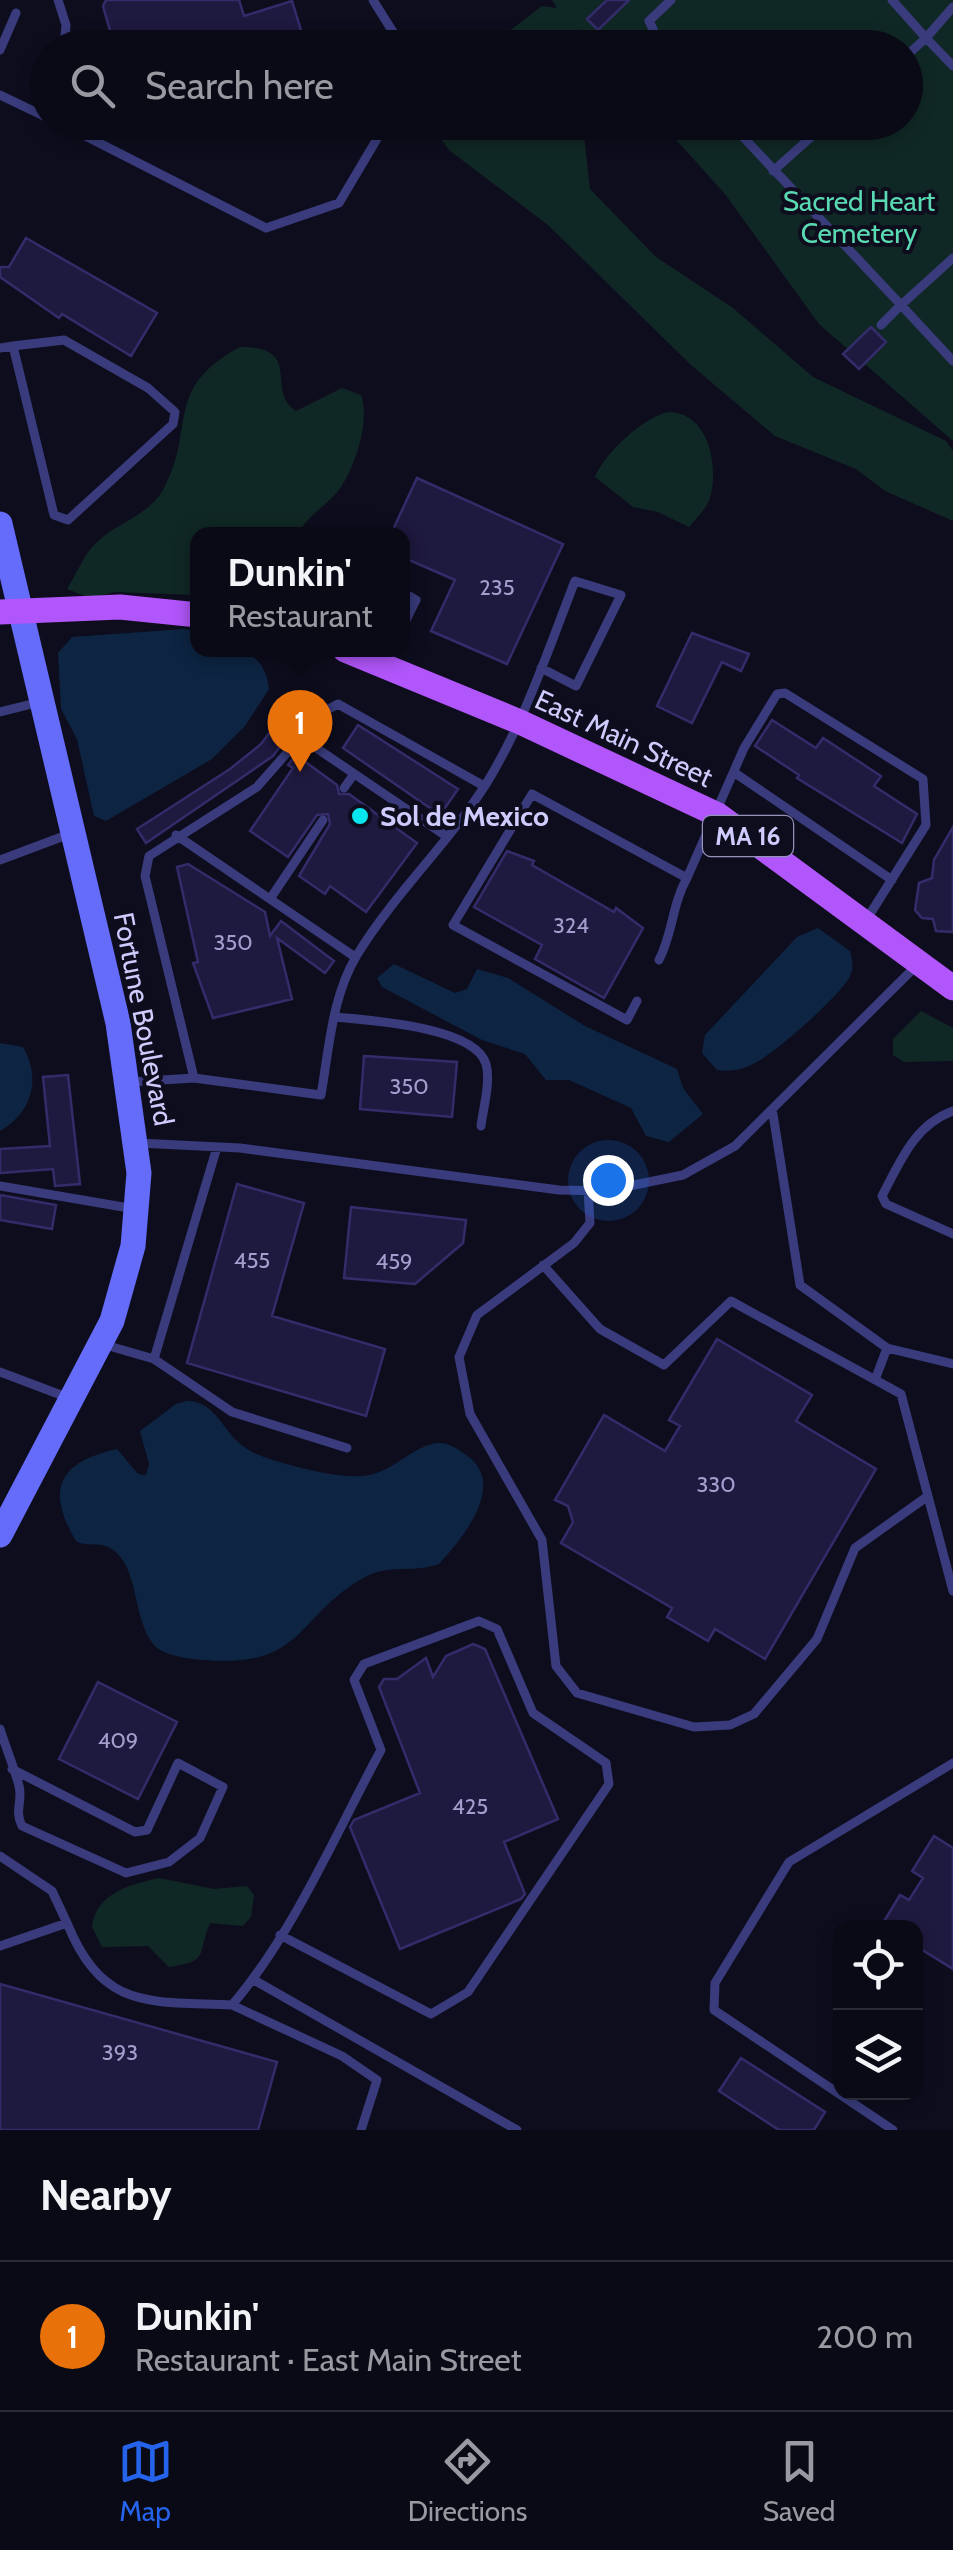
<!DOCTYPE html>
<html lang="en">
<head>
<meta charset="utf-8">
<style>
  :root { --surface:#0a0a16; --page:#13131f; --text:#f1f3f6; --muted:#999aa1; --line:#2a2b35; --accent:#2563eb }
  body { margin:0; font-family:Cabin,sans-serif; background:var(--page); color:var(--text) }
  .controls { position:absolute; right:30px; bottom:30px; display:grid; overflow:hidden; border-radius:20px; box-shadow:0 5px 15px #0003 }
  .controls button { width:90px; height:90px; display:grid; place-items:center; padding:0; border:0; border-bottom:2px solid var(--line); background:var(--surface); color:var(--text); font:50px sans-serif }
  .you { position:absolute; left:608px; top:1180px; width:35px; height:35px; margin:-25px; border:8px solid #fff; border-radius:50%; background:#1a73e8; box-shadow:0 0 0 15px #1a73e833 }
  .badge { display:grid; place-items:center; width:65px; height:65px; border-radius:50%; background:var(--accent); color:#fff; font-size:32px; font-weight:700 }
  .pin { position:absolute; translate:-50% -82px; filter:drop-shadow(0 2px 5px #0008) }
  .pin::after { content:''; position:absolute; top:52px; width:35px; height:30px; background:inherit; clip-path:polygon(0 0,100% 0,50% 100%) }
  .popup { position:absolute; left:190px; top:527px; width:220px; height:130px; box-sizing:border-box; display:grid; place-content:center; border-radius:20px; background:var(--surface); filter:drop-shadow(0 2px 8px #0005); font-size:32px; white-space:nowrap; color:var(--muted) }
  .popup b { font-size:38px; color:var(--text) }
  .popup::after { content:''; position:absolute; left:50%; top:100%; margin-left:-20px; border:20px solid transparent; border-top-color:var(--surface) }
  .list { margin:0; padding:0; list-style:none }
  h2 { display:flex; justify-content:space-between; align-items:center; height:130px; margin:0; padding:0 40px; font-size:42px }
  h2 small { font-size:32px; font-weight:400; color:var(--muted) }
  .list li { display:grid; grid-template-columns:65px 1fr auto; gap:30px; align-items:center; box-sizing:border-box; height:150px; padding:0 40px; border-top:2px solid var(--line) }
  .list b { display:block; font-size:38px; white-space:nowrap }
  .list p { margin:0; font-size:32px; white-space:nowrap; color:var(--muted) }
  .list em { font-size:32px; font-style:normal; color:var(--muted) }
  .icon { flex:none; width:55px; height:55px; fill:none; stroke:currentColor; stroke-width:2; stroke-linecap:round; stroke-linejoin:round }
  .map { position:relative; flex:none; width:953px; height:2130px; overflow:hidden }
  .search { position:absolute; background:var(--surface); box-shadow:0 5px 15px #0003; left:30px; right:30px; top:30px; height:110px; display:flex; align-items:center; gap:25px; box-sizing:border-box; padding:0 35px; border-radius:55px; color:var(--muted); font-size:38px }
  .sheet { height:280px; background:var(--surface) }
  nav { display:flex; justify-content:space-around; align-items:center; box-sizing:border-box; height:140px; border-top:2px solid var(--line); background:var(--surface); font-size:28px; color:var(--muted) }
  nav a { display:grid; justify-items:center; gap:5px }
  nav .on { color:var(--accent) }
  .map>svg:first-child { display:block }
  .green { fill:#102825 }
  .water { fill:#0d2542 }
  .building { fill:#1e193e; stroke:#342c6a; stroke-width:2.5 }
  .lines { fill:none; stroke-linecap:round; stroke-linejoin:round }
  .lane { stroke:#393b7c; stroke-width:9 }
  .secondary { stroke:#656cfa; stroke-width:25 }
  .primary { stroke:#b156fa; stroke-width:25 }
  .poi-dot { fill:#07e6ee; stroke:#0e0d1e; stroke-width:4 }
  .labels { text-anchor:middle; stroke-width:8; stroke-linejoin:round; paint-order:stroke }
  .number-label { font-size:22px; fill:#a29ecd }
  .shield { fill:#0e0d1e; stroke:#9492ba; stroke-width:2.5 }
  .shield-label { font-size:25px; font-weight:bold; fill:#cecbfd }
  .park-label { font-size:28px; fill:#5adab2; stroke:#0e0d1e }
  .street-label { font-size:28px; fill:#cecbfd; stroke:#0e0d1e }
  .poi-label { font-size:28px; font-weight:bold; fill:#cecbfd; stroke:#0e0d1e; text-anchor:start }
</style>
</head>
<body>
<div class="map">
<svg width="953" height="2130" viewBox="0 0 953 2130">
  <rect width="100%" height="100%" fill="#0e0d1e"/>
  <path class="green" d="M 552,0 L 953,0 L 953,441 L 819,324 L 725,194 L 661,123 L 906,122 L 906,48 L 594,47 L 578,29 L 557,47 L 487,48 L 542,6 L 557,8 Z
    M 439,123 L 574,123 L 584,135 L 590,189 L 656,257 L 733,308 L 813,377 L 946,441 L 953,451 L 953,521 L 885,491 L 856,469 L 775,436 L 691,365 L 548,225 L 449,150 L 436,132 Z
    M 240,347 C 305,347 264,390 296,411 L 342,388 L 361,395 C 370,420 356,465 341,487 C 329,505 306,515 299,534 L 198,534 L 197,595 L 115,592 L 90,598 L 67,589 C 76,575 84,554 96,543 C 116,523 148,516 163,490 C 197,428 162,389 240,347 Z
    M 669,412 C 708,413 718,463 711,494 C 709,507 697,517 689,527 L 658,512 L 633,507 L 595,477 C 605,453 643,417 669,412 Z
    M 921,1011 L 953,1028 L 953,1061 L 904,1062 L 893,1055 L 893,1039 Z
    M 159,1878 L 214,1889 L 247,1886 L 254,1895 L 251,1917 L 243,1926 L 210,1923 C 197,1955 210,1961 169,1967 L 148,1946 L 102,1947 L 92,1927 C 96,1893 129,1885 159,1878 Z"/>
  <path class="water" d="M 184,629 L 197,631 L 198,650 C 233,650 264,645 269,689 L 245,726 L 212,759 L 106,821 L 94,816 L 77,739 L 61,709 L 58,653 L 72,637 Z
    M 818,928 L 850,951 C 852,960 854,965 851,974 C 844,993 774,1054 755,1063 C 742,1070 732,1072 717,1070 L 702,1053 L 705,1035 L 797,937 Z
    M 394,964 L 455,993 L 467,989 L 477,969 L 508,978 L 585,1026 L 677,1069 L 683,1088 L 703,1114 L 669,1142 L 646,1136 L 631,1108 L 569,1080 L 546,1080 L 525,1054 L 482,1040 L 382,987 L 377,978 Z
    M 0,1043 L 23,1047 C 42,1080 31,1113 0,1131 Z
    M 187,1401 C 213,1401 221,1426 238,1442 C 248,1452 265,1458 279,1462 C 305,1469 343,1480 369,1475 C 394,1471 412,1446 438,1443 C 448,1442 458,1449 466,1455 C 508,1483 463,1538 439,1564 C 415,1573 389,1564 365,1577 C 294,1617 306,1668 204,1660 C 190,1659 164,1656 154,1645 C 132,1619 140,1568 112,1549 C 101,1541 88,1548 76,1541 C 45,1489 59,1462 117,1449 L 138,1474 L 146,1475 L 149,1464 L 140,1431 L 176,1404 Z"/>
  <path class="building" d="M 106,0 L 239,0 L 244,16 L 292,1 L 304,40 L 296,42 L 297,48 L 115,48 L 103,6 Z
    M 607,0 L 629,0 L 598,30 L 587,19 Z
    M 26,238 L 157,313 L 131,356 L 62,314 L 59,318 L 0,277 L 0,267 L 9,267 Z
    M 871,327 L 886,342 L 859,369 L 843,354 Z
    M 417,478 L 563,544 L 507,664 L 431,631 L 455,580 L 402,557 L 402,534 L 391,534 Z
    M 692,633 L 749,654 L 741,671 L 722,662 L 692,723 L 657,706 Z
    M 285,712 L 298,723 L 273,756 L 146,843 L 137,829 L 230,769 L 261,744 Z
    M 772,720 L 816,748 L 823,738 L 881,776 L 874,786 L 917,814 L 902,843 L 797,778 L 799,775 L 755,746 Z
    M 358,725 L 458,789 L 440,815 L 343,748 Z
    M 296,755 L 337,785 L 339,794 L 349,794 L 417,843 L 366,912 L 330,886 L 325,894 L 299,876 L 330,824 L 328,814 L 317,815 L 288,857 L 250,831 L 293,768 L 288,765 Z
    M 953,827 L 953,932 L 936,931 L 933,919 L 922,918 L 915,910 L 919,883 L 932,878 L 934,860 Z
    M 507,851 L 534,861 L 532,865 L 614,912 L 616,908 L 643,928 L 604,998 L 535,959 L 542,945 L 474,907 Z
    M 188,864 L 265,912 L 270,936 L 281,921 L 334,961 L 325,973 L 277,938 L 292,999 L 213,1018 L 193,963 L 198,962 L 177,867 Z
    M 364,1056 L 457,1062 L 452,1117 L 360,1109 Z
    M 68,1075 L 80,1184 L 55,1186 L 53,1169 L 0,1173 L 0,1149 L 50,1146 L 43,1077 Z
    M 237,1184 L 304,1203 L 272,1316 L 385,1349 L 366,1416 L 187,1363 Z
    M 0,1195 L 56,1205 L 52,1229 L 0,1220 Z
    M 351,1207 L 466,1220 L 463,1243 L 415,1284 L 344,1278 Z
    M 717,1339 L 812,1395 L 796,1421 L 876,1469 L 765,1659 L 715,1629 L 708,1641 L 667,1617 L 672,1608 L 561,1543 L 573,1522 L 568,1506 L 555,1500 L 604,1415 L 665,1451 L 680,1426 L 669,1420 Z
    M 473,1644 L 485,1649 L 558,1819 L 504,1842 L 525,1894 L 521,1899 L 400,1949 L 350,1827 L 354,1820 L 420,1793 L 379,1687 L 384,1679 L 397,1679 L 426,1658 L 433,1677 L 446,1656 Z
    M 98,1682 L 177,1722 L 138,1799 L 59,1759 Z
    M 934,1836 L 953,1848 L 953,1969 L 916,1946 L 916,1928 L 880,1928 L 900,1895 L 909,1900 L 923,1878 L 912,1871 Z
    M 0,1984 L 277,2062 L 258,2130 L 0,2130 Z
    M 741,2058 L 825,2112 L 814,2130 L 779,2130 L 719,2091 Z"/>
  <g class="lines">
    <path class="lane" d="M 58,0 L 66,25 L 64,48
      M 373,0 L 403,48
      M 892,0 L 926,38 L 906,56
      M 953,7 L 926,38 L 953,66
      M 662,48 L 649,21 L 671,0
      M 0,50 L 16,13
      M 0,95 L 48,118
      M 40,114 L 48,93
      M 58,122 L 266,228 L 339,203 L 387,122
      M 729,122 L 901,305 L 881,325
      M 773,171 L 828,122
      M 953,258 L 901,305 L 953,361
      M 0,348 L 13,346 L 54,515 L 68,520 L 173,424 L 175,412 L 148,388 L 64,340 L 13,346
      M 402,592 L 416,600 L 402,628
      M 0,712 L 40,702
      M 303,739 L 446,836
      M 735,773 L 892,880
      M 344,788 L 354,774
      M 176,835 L 355,957
      M 0,860 L 72,833
      M 687,878 L 744,748 L 777,694 L 785,693 L 923,779 L 926,825 L 865,922
      M 270,899 L 323,820
      M 637,1001 L 627,1020 L 453,925 L 532,794 L 687,878 C 672,904 673,933 659,960
      M 334,1017 C 366,1020 475,1026 486,1064 C 491,1081 483,1109 481,1126
      M 194,1078 L 145,876 L 149,856 L 257,787 L 323,712 L 338,704 L 484,786
      M 130,1082 L 194,1078 L 321,1095 C 329,1049 332,996 357,955 C 394,894 448,844 486,784 C 525,721 548,650 575,581 L 621,595 L 576,686 L 541,668
      M 953,1111 C 914,1125 900,1162 882,1196 L 886,1204 L 953,1234
      M 773,1114 L 800,1285 L 887,1348 L 953,1364
      M 138,1143 L 240,1148 L 559,1190 L 605,1191 L 683,1175 L 735,1146 L 916,966
      M 0,1186 L 135,1209
      M 588,1191 L 590,1223 L 574,1243 L 477,1315 L 459,1357 L 470,1414 L 542,1540 L 556,1666 L 577,1693 L 694,1727 L 730,1725 L 754,1714 L 817,1639 L 855,1548 L 928,1496
      M 543,1265 L 600,1329 L 664,1365 L 731,1301 L 901,1394 L 953,1591
      M 102,1344 L 154,1359 L 217,1147
      M 154,1359 L 232,1412 L 347,1448
      M 0,1372 L 69,1398
      M 875,1380 L 887,1348
      M 0,1729 C 6,1748 14,1767 19,1786 C 23,1800 14,1811 22,1826 L 126,1873 L 169,1862 L 200,1838 L 223,1787 L 178,1763 L 147,1830 L 135,1832 L 12,1769
      M 0,1856 L 52,1891 L 67,1923 L 0,1946
      M 67,1923 C 103,2011 149,2001 232,2005 C 293,1934 336,1833 381,1750 L 354,1680 L 364,1664 L 479,1621 L 497,1629 L 533,1713 L 606,1763 L 609,1784 L 468,1992 L 431,2014 L 280,1935
      M 254,1980 L 517,2130
      M 232,2005 L 342,2056 L 377,2080 L 361,2130
      M 893,2130 L 714,2010 L 715,1983 L 789,1862 L 953,1763"/>
    <path class="secondary" d="M 0,524 L 118,1023 L 139,1173 L 133,1246 L 112,1321 L 0,1535"/>
    <path class="primary" d="M 0,612 L 120,607 L 198,615
      M 345,650 L 520,722 L 718,815 L 953,988"/>
  </g>
  <circle class="poi-dot" cx="360" cy="816" r="10"/>
  <g class="labels">
    <g class="number-label">
      <text x="497" y="595">235</text>
      <text x="571" y="933">324</text>
      <text x="233" y="950">350</text>
      <text x="409" y="1094">350</text>
      <text x="252" y="1268">455</text>
      <text x="394" y="1269">459</text>
      <text x="716" y="1492">330</text>
      <text x="118" y="1748">409</text>
      <text x="470" y="1814">425</text>
      <text x="120" y="2060">393</text>
    </g>
    <rect class="shield" x="703" y="816" width="90" height="40" rx="8"/>
    <g class="shield-label">
      <text x="748" y="845">MA 16</text>
    </g>
    <g class="park-label">
      <text x="859" y="211">Sacred Heart<tspan x="859" dy="32">Cemetery</tspan></text>
    </g>
    <g class="street-label">
      <text transform="translate(624 738) rotate(25)" y="10">East Main Street</text>
      <text transform="translate(144 1019) rotate(79)" y="10">Fortune Boulevard</text>
    </g>
    <g class="poi-label">
      <text x="380" y="826">Sol de Mexico</text>
    </g>
  </g>
</svg>
<div class="controls">
<button><svg class="icon" aria-label="locate" viewBox="0 0 24 24"><circle cx="12" cy="12" r="6"/><path d="M12 2v4M12 18v4M2 12h4M18 12h4"/></svg></button>
<button><svg class="icon" aria-label="layers" viewBox="0 0 24 24"><path d="M12 4l9 5-9 5-9-5zM3 14l9 5 9-5"/></svg></button>
</div>
<div class="you"></div>
<div class="pin badge" style="left:300px;top:772px;background:#e8710a">1</div>
<div class="popup"><b>Dunkin'</b>Restaurant</div>
<div class="search"><svg class="icon" aria-label="search" viewBox="0 0 24 24"><circle cx="10" cy="10" r="6"/><path d="M15 15l6 6"/></svg>Search here</div>
</div>
<section class="sheet">
<h2>Nearby<small></small></h2>
<ul class="list">
<li><span class="badge" style="background:#e8710a">1</span><div><b>Dunkin'</b><p>Restaurant · East Main Street</p></div><em>200 m</em></li>
</ul>
</section>
<nav>
<a class="on"><svg class="icon" aria-label="map" viewBox="0 0 24 24"><path d="M3 6l6-2 6 2 6-2v14l-6 2-6-2-6 2zM9 4v14M15 6v14"/></svg>Map</a>
<a><svg class="icon" aria-label="directions" viewBox="0 0 24 24"><path d="M12 3l9 9-9 9-9-9zM9 14v-3h6M13 9l2 2-2 2"/></svg>Directions</a>
<a><svg class="icon" aria-label="saved" viewBox="0 0 24 24"><path d="M7 4h10v16l-5-4-5 4z"/></svg>Saved</a>
</nav>
</body>
</html>
